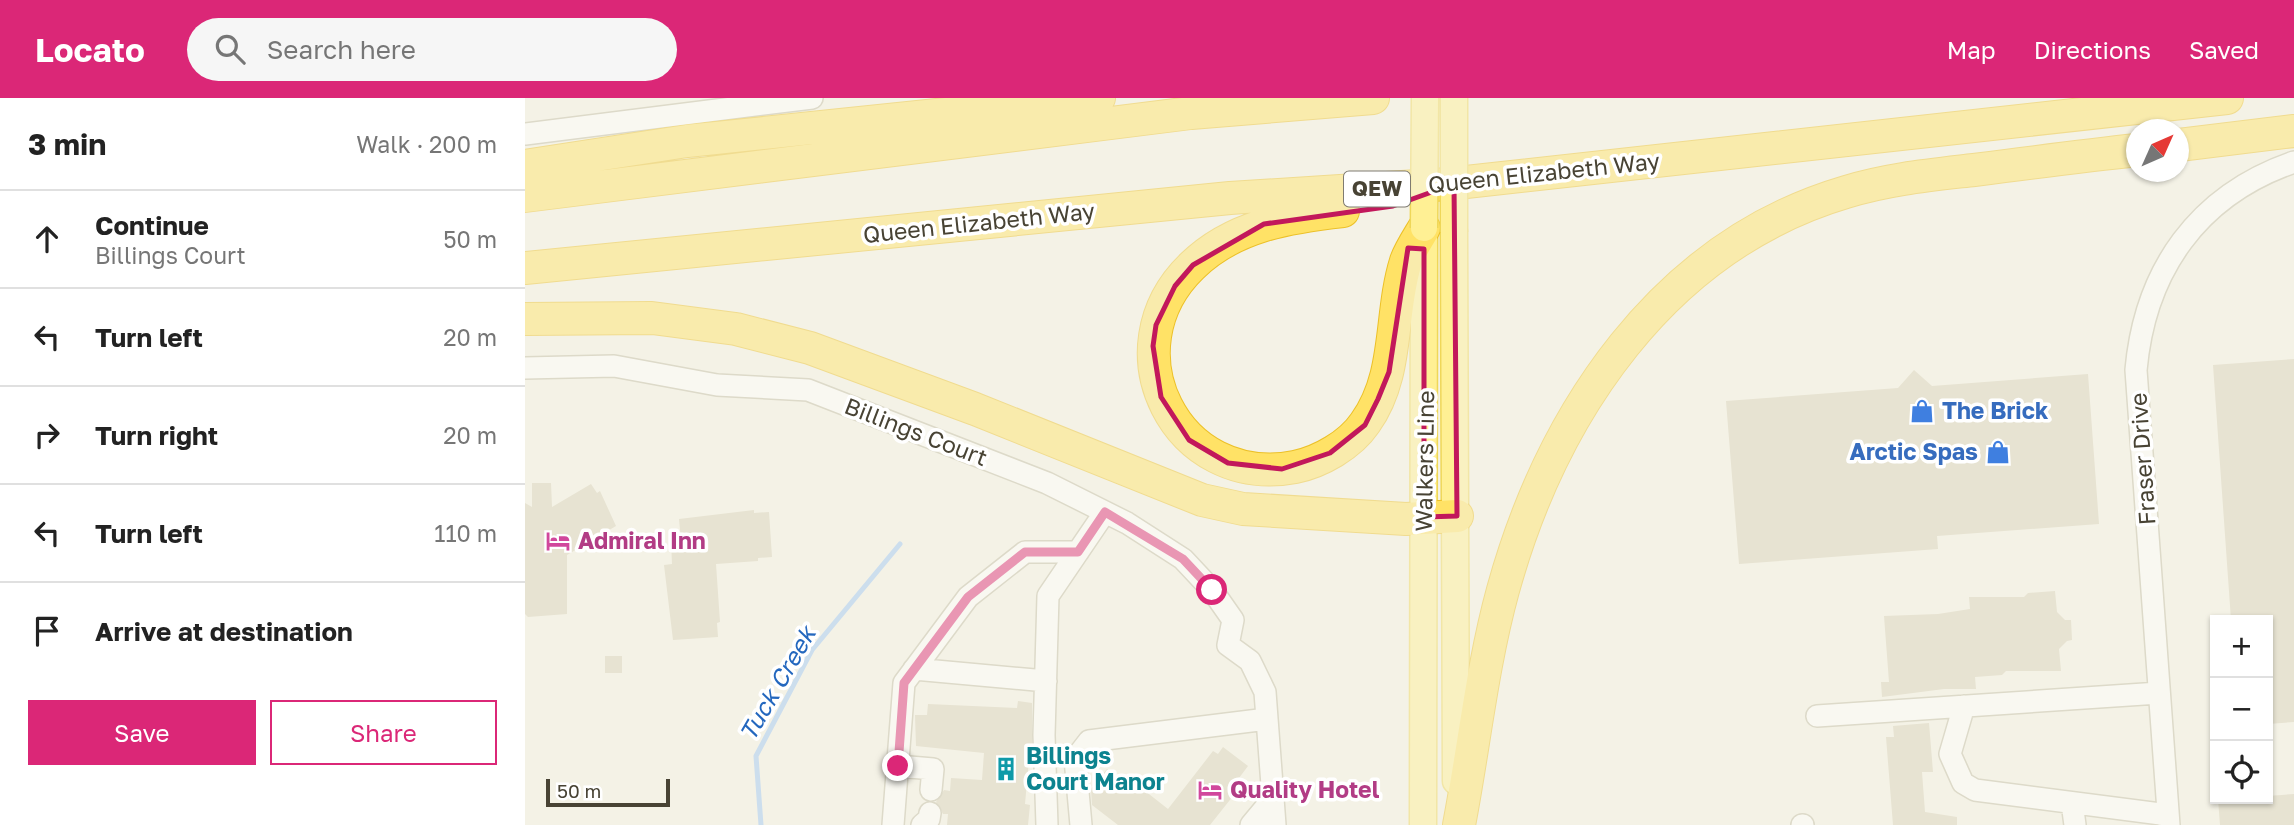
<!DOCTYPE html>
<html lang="en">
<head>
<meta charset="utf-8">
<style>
  :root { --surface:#fff; --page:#f6f6f6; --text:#222; --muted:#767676; --line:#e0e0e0; --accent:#db2777 }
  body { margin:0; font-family:"Golos Text",sans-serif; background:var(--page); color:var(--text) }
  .controls { position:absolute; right:21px; bottom:21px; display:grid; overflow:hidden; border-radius:0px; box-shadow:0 2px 5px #0004 }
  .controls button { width:63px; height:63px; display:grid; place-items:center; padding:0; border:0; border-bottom:2px solid var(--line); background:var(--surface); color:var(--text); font:35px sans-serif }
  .compass { position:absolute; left:1601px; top:21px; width:63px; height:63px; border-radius:50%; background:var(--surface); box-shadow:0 2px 5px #0004; rotate:45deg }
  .scale { position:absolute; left:21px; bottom:18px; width:124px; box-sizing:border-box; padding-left:7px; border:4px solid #484334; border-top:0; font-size:19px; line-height:24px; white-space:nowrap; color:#484334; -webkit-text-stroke:5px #fff; paint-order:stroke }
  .stop { position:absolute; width:21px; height:21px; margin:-16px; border:5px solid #db2777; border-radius:50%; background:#fff }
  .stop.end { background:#db2777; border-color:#fff; box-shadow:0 2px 7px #0008 }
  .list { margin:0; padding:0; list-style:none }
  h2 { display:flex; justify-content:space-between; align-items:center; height:91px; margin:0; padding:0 28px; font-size:30px }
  h2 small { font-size:23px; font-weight:400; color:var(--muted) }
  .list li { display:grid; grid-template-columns:46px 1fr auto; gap:21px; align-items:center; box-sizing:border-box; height:98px; padding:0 28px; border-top:2px solid var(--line) }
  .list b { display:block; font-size:26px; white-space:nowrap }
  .list p { margin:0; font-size:23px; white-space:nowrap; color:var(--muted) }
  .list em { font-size:23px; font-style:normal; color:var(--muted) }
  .actions { display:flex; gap:14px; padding:21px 28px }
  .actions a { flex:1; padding:16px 0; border:2px solid var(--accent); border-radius:0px; text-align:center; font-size:24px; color:var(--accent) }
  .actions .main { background:var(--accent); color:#fff }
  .icon { flex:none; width:38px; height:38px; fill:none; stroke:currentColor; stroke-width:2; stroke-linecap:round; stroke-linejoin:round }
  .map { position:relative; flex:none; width:1769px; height:727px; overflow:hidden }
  header { display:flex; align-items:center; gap:42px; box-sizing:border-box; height:98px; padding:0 35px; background:var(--accent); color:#fff }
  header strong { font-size:33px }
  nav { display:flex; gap:38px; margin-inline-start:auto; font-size:24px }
  .search { width:490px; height:63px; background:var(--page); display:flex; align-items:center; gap:18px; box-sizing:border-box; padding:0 24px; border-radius:38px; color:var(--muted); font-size:26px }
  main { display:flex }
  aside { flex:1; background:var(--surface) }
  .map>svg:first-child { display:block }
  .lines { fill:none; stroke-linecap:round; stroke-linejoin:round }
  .stream { stroke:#9cc5f7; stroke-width:5 }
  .building { fill:#d7d0ba }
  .minor-casing { stroke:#c1bca7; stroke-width:24 }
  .major-casing { stroke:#efd759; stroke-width:29 }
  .highway-casing { stroke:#ecc028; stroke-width:34 }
  .minor { stroke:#fff; stroke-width:21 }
  .major { stroke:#fff094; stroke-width:26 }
  .highway { stroke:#ffe266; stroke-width:32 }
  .major-bridge-casing { stroke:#efd759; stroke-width:29; stroke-linecap:butt }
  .major-bridge { stroke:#fff094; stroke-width:26 }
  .route { stroke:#db2777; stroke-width:9 }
  .marked { fill:none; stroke:#c2185b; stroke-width:5; stroke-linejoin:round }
  .labels { text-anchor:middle; stroke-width:7; stroke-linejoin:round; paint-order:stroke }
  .shield { fill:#fff; stroke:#7f7b71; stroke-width:2 }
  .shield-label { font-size:21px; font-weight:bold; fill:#484334 }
  .street-label { font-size:23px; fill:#484334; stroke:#fff }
  .shop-label { font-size:23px; font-weight:bold; fill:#366cbe; stroke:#fff; text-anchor:start }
  .hotel-label { font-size:23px; font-weight:bold; fill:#b23c85; stroke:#fff; text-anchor:start }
  .culture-label { font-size:23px; font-weight:bold; fill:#0d838f; stroke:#fff; text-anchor:start }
  .water-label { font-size:24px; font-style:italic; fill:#2367be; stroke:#fff }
</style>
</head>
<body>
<header>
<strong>Locato</strong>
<div class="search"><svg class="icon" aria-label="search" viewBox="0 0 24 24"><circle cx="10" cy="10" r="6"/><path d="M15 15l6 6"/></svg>Search here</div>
<nav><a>Map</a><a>Directions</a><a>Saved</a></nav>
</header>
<main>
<aside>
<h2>3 min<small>Walk · 200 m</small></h2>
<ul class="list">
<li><svg class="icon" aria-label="ahead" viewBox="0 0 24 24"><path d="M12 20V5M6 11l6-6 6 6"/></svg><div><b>Continue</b><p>Billings Court</p></div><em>50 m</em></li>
<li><svg class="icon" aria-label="left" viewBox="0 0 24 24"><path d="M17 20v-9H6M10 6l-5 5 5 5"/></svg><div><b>Turn left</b></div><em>20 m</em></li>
<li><svg class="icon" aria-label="right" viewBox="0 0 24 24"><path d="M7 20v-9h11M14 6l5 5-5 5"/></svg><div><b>Turn right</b></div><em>20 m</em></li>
<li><svg class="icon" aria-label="left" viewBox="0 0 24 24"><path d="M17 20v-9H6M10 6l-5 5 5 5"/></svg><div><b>Turn left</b></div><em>110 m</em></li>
<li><svg class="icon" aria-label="arrive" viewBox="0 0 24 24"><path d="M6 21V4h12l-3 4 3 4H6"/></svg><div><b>Arrive at destination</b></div></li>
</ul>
<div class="actions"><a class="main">Save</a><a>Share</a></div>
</aside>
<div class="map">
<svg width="1769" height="727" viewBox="0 0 1769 727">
  <rect width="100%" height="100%" fill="#f4f2e6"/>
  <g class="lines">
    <path class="stream" d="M 236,727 L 231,658 L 287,552 L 375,446"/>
  </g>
  <path class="building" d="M 1769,261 L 1769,624 L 1743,626 L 1743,522 L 1706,522 L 1688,267 Z
    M 1389,272 L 1407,288 L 1563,276 L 1574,426 L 1412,438 L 1413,451 L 1214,466 L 1201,303 L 1373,290 Z
    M 7,385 L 26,385 L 27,409 L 66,386 L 72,395 L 75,393 L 91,428 L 42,457 L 42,516 L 3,519 L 0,516 L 0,405 L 7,409 Z
    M 229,412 L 229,415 L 244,414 L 247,459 L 233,460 L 233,463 L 191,466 L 195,524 L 192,525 L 193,539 L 148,542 L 139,467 L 147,466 L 146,443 L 156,442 L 154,421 Z
    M 1530,493 L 1532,514 L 1540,522 L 1546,522 L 1547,542 L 1542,543 L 1534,551 L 1536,573 L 1481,573 L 1477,577 L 1450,579 L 1451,591 L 1419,591 L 1357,599 L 1356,584 L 1364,584 L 1359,518 L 1413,516 L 1445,511 L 1444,499 L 1499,499 L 1503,495 Z
    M 80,558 L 97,558 L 97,575 L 80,575 Z
    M 493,603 L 507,605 L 507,662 L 504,662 L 500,706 L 505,707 L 503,727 L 422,727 L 423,716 L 418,716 L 411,704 L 419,692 L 425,693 L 426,680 L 457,682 L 459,655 L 391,648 L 390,617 L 402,617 L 403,606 L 492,610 Z
    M 1404,625 L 1408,674 L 1397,674 L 1400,714 L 1432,719 L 1432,727 L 1368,727 L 1361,639 L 1369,639 L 1368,628 Z
    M 698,649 L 723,668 L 711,684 L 716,688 L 685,727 L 593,727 L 567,707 L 566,691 L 582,671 L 597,683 L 601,678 L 643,711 L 688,653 L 693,656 Z
    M 1769,696 L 1769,727 L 1695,727 L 1693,701 L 1743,701 L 1743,698 Z"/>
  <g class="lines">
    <g class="minor-casing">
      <path id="minor" d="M 0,36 L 287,0
        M 0,270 L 89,268 L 192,287 L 283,292 L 522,385 L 602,425 L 658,461 L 687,492 L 708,522 L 703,547 L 725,563 L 740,594 L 750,727
        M 389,571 L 521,583
        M 1439,608 L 1425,656 L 1438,685 L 1450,692 L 1643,717
        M 1292,618 L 1634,595
        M 373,668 L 408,671 L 406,692
        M 1547,705 L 1550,727
        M 368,727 L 379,585 L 443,499 L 500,454 L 553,454
        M 397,727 L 404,721 L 405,715
        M 522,727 L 519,637 L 523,498 L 580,414
        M 556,727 L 550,661 L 564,643 L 742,621
        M 726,727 L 746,703
        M 1277,727 L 1278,727
        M 1644,727 L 1611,272 C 1620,172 1673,97 1769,64"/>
    </g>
    <g class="major-casing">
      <path id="major" d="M 929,134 L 931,683
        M 898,727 L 899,130"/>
    </g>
    <g class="highway-casing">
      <path id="highway" d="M 1654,47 L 1769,33
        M 0,68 L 162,43 L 574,0
        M 0,98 L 666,15 L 848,0
        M 818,113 C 763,119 708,128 667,168 C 581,251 651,392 770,369 C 795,364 825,347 840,325 C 875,276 864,217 881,163 C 885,152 893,140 899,130
        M 0,170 L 705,100 L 923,86 L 1702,0
        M 0,221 L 127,220 L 211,231 L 285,250 L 450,311 L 677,402 L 718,411 L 881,421 L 932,418
        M 934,727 C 949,649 957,568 978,492 C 1027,315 1138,148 1321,94 C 1363,81 1406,77 1449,72 C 1503,65 1557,58 1612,52"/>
    </g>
    <use href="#minor" class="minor"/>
    <use href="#major" class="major"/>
    <use href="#highway" class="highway"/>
    <g class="major-bridge-casing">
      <path id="major-bridge" d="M 929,0 L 929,134
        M 899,130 L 900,0"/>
    </g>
    <use href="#major-bridge" class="major-bridge"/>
  </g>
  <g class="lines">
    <path class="route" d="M 373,668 L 379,585 L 443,499 L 500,454 L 553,454 L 580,414 L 658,461 L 687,492"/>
  </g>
  <path d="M0 0H1769V727H0ZM 929,86 L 932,418 L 899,419 L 899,151 L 883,150 L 864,274 L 853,301 L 840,327 L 805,355 L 757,371 L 703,365 L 664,342 L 636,299 L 628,248 L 631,227 L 650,188 L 668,167 L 739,126 L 868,108 Z" fill="#f4f2e6" fill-opacity=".55" fill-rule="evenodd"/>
  <path class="marked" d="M 929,86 L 932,418 L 899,419 L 899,151 L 883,150 L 864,274 L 853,301 L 840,327 L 805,355 L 757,371 L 703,365 L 664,342 L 636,299 L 628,248 L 631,227 L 650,188 L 668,167 L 739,126 L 868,108 Z"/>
  <defs>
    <g id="shop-bare" transform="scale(1.89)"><path d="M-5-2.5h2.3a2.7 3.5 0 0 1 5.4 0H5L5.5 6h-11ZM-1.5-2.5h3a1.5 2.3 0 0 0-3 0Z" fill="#3f7fe0" stroke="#fff" stroke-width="2.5" paint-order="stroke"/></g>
    <g id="hotel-bare" transform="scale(1.89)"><path d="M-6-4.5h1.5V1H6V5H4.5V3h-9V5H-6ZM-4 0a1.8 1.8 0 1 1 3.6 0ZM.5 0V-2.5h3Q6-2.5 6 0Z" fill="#d1479c" stroke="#fff" stroke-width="2.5" paint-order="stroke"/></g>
    <g id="building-bare" transform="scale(1.89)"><path d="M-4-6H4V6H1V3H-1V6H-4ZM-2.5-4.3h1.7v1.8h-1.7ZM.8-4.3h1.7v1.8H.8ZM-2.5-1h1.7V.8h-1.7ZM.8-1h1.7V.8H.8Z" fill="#0f9aa8" stroke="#fff" stroke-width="2.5" paint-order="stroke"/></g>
  </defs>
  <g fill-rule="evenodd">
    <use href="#shop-bare" x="1397" y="313"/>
    <use href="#shop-bare" x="1473" y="354"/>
    <use href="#hotel-bare" x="33" y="443"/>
    <use href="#building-bare" x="481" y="671"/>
    <use href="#hotel-bare" x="685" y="692"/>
  </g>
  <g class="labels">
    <rect class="shield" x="819" y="73.5" width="66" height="35" rx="5"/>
    <g class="shield-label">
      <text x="852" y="98">QEW</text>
    </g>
    <g class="street-label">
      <text transform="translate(1019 75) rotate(-6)" y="8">Queen Elizabeth Way</text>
      <text transform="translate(454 125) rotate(-6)" y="8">Queen Elizabeth Way</text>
      <text transform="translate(391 334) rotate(21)" y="8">Billings Court</text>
      <text transform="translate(1618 361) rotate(-94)" y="8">Fraser Drive</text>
      <text transform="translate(900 363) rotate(-89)" y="8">Walkers Line</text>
    </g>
    <g class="shop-label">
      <text x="1417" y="321">The Brick</text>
      <text x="1453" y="362" text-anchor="end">Arctic Spas</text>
    </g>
    <g class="hotel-label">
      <text x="53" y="451">Admiral Inn</text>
      <text x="705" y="700">Quality Hotel</text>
    </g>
    <g class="culture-label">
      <text x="501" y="666">Billings<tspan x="501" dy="26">Court Manor</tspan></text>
    </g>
    <g class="water-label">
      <text transform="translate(253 586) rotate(-60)" y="8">Tuck Creek</text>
    </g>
  </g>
</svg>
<div class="controls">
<button>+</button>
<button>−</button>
<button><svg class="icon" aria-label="locate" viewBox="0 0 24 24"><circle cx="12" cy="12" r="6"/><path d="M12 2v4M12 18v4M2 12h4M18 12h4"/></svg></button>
</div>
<svg class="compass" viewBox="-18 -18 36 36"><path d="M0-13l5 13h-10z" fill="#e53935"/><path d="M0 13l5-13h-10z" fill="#767676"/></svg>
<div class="scale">50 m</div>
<div class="stop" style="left:687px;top:492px"></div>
<div class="stop end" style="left:373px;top:668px"></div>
</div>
</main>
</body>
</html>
